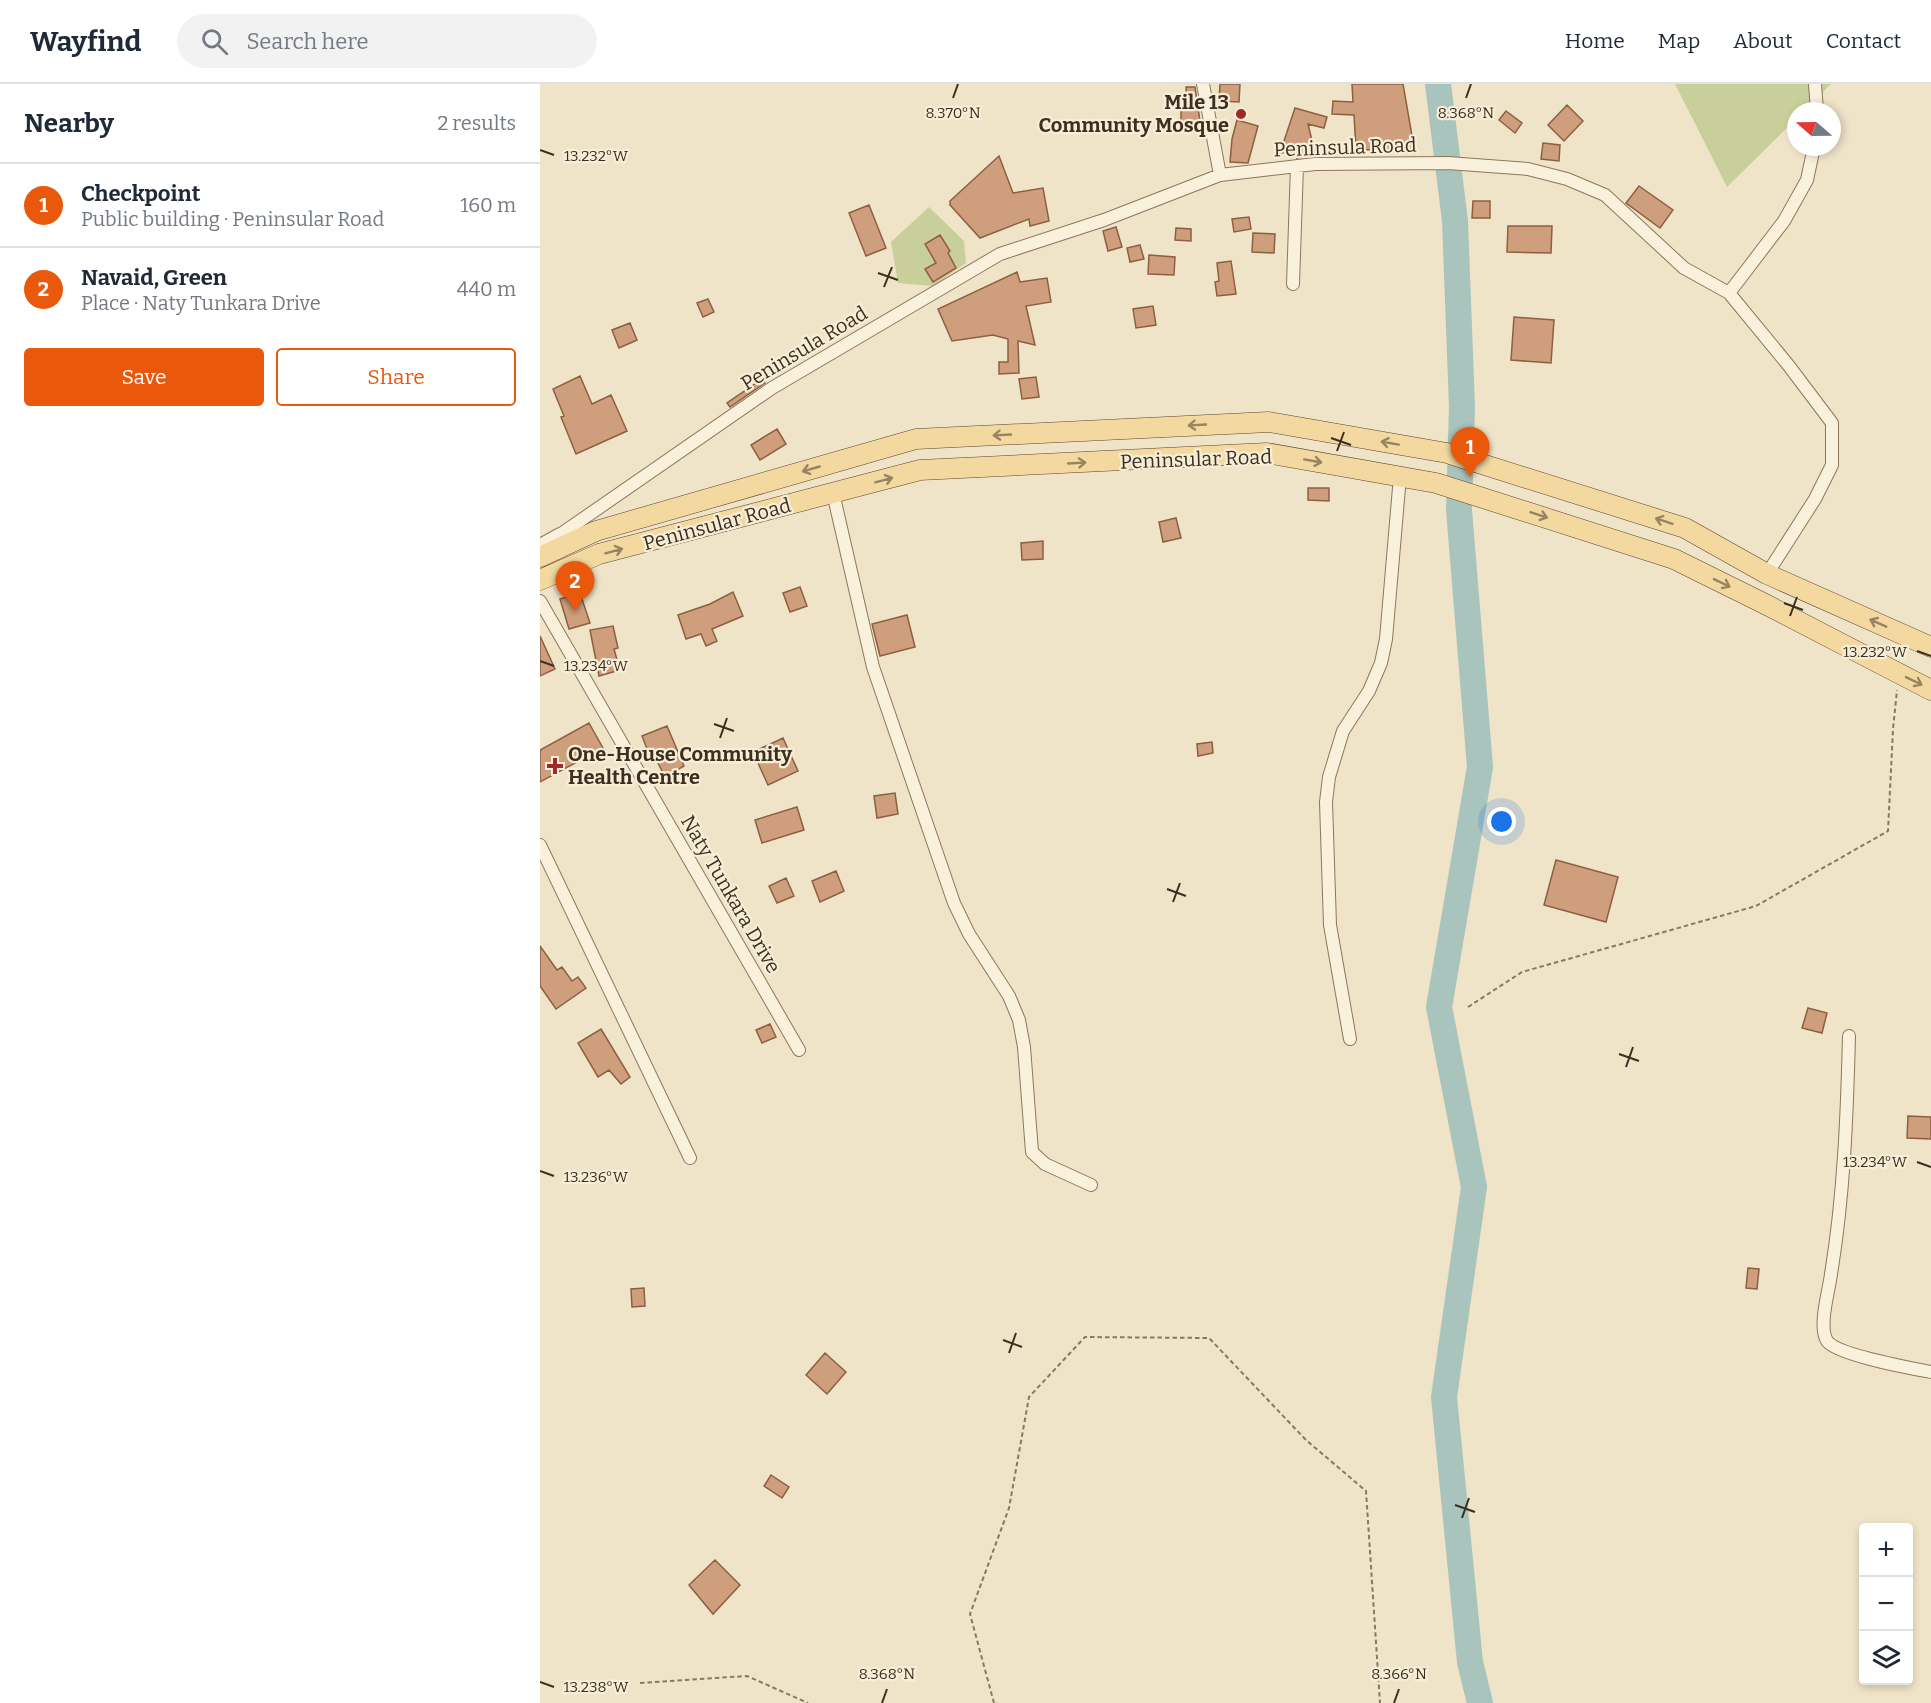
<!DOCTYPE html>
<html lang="en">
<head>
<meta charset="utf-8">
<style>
  :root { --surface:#fff; --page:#f2f2f3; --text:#1f2937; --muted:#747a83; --line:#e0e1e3; --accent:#ea580c }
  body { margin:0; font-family:Bitter,serif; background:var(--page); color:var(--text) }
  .controls { position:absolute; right:18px; bottom:18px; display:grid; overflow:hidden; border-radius:6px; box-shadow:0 3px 9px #0003 }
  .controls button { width:54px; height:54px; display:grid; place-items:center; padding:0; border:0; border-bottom:2px solid var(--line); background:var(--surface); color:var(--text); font:30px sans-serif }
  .compass { position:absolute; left:1247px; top:18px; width:54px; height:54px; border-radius:50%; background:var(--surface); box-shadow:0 3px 9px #0003; rotate:290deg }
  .you { position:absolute; left:962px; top:738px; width:21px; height:21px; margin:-15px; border:4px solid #fff; border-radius:50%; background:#1a73e8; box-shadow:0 0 0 9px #1a73e833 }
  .badge { display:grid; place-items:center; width:39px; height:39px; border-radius:50%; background:var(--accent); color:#fff; font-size:20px; font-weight:700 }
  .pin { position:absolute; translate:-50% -50px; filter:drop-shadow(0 2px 3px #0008) }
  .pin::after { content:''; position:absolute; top:32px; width:21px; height:18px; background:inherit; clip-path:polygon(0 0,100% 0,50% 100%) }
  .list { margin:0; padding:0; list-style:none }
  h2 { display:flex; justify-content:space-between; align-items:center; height:78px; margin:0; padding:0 24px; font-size:26px }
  h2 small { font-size:20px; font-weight:400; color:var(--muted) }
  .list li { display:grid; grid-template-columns:39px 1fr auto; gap:18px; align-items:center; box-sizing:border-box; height:84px; padding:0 24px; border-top:2px solid var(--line) }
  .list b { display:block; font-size:22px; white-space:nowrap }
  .list p { margin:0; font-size:20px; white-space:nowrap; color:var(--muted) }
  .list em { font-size:20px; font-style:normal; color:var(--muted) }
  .actions { display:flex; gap:12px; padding:18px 24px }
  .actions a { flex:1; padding:14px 0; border:2px solid var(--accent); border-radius:6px; text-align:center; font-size:21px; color:var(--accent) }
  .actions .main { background:var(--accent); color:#fff }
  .icon { flex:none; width:33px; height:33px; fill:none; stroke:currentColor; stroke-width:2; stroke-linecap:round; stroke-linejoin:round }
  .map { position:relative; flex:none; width:1391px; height:1619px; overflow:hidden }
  header { display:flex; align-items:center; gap:36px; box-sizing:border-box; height:84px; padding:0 30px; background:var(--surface); border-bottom:2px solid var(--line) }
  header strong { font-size:28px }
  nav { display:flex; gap:33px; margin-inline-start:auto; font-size:21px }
  .search { width:420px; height:54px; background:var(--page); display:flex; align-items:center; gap:15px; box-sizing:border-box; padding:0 21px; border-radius:33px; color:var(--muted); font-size:22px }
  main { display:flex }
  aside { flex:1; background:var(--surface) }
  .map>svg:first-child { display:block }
  .green { fill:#c9cf9b }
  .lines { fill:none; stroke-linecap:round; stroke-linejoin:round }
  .river { stroke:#a9c4bc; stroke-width:26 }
  .building { fill:#cf9f7d; stroke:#8d5f41; stroke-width:1.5 }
  .minor-casing { stroke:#8d765c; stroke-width:14 }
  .primary-casing { stroke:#5b4430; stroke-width:21 }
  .path { stroke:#8d765c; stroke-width:2; stroke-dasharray:4.5 3; stroke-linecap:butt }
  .minor { stroke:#faf1dc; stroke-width:12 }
  .primary { stroke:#f3d9a0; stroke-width:20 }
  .oneway { stroke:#988460 }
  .ticks { fill:none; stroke:#3d2e20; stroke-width:2 }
  .poi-dot { fill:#9e2a2b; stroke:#f7eed8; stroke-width:2 }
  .labels { text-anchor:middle; stroke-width:4.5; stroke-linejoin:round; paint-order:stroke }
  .poi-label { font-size:20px; font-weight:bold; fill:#3d2e20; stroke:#f7eed8; text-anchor:end }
  .street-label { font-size:20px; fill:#3d2e20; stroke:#f7eed8 }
  .ticks-label { font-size:15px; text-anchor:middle; fill:#3d2e20; stroke:#f7eed8; stroke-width:4.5; stroke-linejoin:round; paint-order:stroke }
</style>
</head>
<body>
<header>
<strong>Wayfind</strong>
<div class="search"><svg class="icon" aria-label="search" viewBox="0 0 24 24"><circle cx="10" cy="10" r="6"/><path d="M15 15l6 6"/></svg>Search here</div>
<nav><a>Home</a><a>Map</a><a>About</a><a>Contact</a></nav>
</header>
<main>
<aside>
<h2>Nearby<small>2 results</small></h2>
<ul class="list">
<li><span class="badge">1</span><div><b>Checkpoint</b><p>Public building · Peninsular Road</p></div><em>160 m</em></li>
<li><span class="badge">2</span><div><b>Navaid, Green</b><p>Place · Naty Tunkara Drive</p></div><em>440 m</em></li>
</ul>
<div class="actions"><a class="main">Save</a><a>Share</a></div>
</aside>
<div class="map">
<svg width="1391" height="1619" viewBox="0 0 1391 1619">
  <rect width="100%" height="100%" fill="#f0e4c8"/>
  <path class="green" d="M 1135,0 L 1291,0 L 1264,27 L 1256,27 L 1256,35 L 1187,103 Z
    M 389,123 L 424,157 L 426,179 L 393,202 L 358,199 L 351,158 Z"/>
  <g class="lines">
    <path class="river" d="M 898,0 L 915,137 L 922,323 L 919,426 L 940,683 L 899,923 L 934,1103 L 904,1313 L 930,1578 L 940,1619"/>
  </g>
  <path class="building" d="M 680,0 L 700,0 L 699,18 L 679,17 Z
    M 812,0 L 863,0 L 875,69 L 816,65 L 814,31 L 792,30 L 793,17 L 813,18 Z
    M 646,3 L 655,3 L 661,44 L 641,43 L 641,22 L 647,22 Z
    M 1027,21 L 1043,37 L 1024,57 L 1008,41 Z
    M 755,24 L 787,33 L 784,44 L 768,40 L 775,69 L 757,74 L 756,67 L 740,69 Z
    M 966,27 L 982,39 L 975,49 L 959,36 Z
    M 697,36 L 718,42 L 708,79 L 690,78 L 692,55 Z
    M 1003,59 L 1020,61 L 1019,77 L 1001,75 Z
    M 459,72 L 473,109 L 503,104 L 509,137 L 490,142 L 489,135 L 440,154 L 410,121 L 410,117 Z
    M 1099,102 L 1133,126 L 1120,144 L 1086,119 Z
    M 933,117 L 950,117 L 950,134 L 932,134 Z
    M 329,121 L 346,164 L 326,172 L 309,129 Z
    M 709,133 L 711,145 L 694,148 L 692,135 Z
    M 968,142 L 1012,142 L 1011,169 L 967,168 Z
    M 576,143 L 582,163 L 568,167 L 563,147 Z
    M 636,144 L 651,145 L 651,157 L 635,156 Z
    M 713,149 L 735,150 L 734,169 L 712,168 Z
    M 400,151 L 410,167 L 408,169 L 416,184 L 393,198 L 385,185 L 396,179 L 385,160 Z
    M 600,161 L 604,175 L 590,178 L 587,164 Z
    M 609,171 L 635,173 L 634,191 L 608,190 Z
    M 691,177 L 696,210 L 677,212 L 675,198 L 679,197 L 677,179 Z
    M 477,188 L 480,198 L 507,194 L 511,218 L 486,222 L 495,261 L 478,257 L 479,289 L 459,290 L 459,278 L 468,278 L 468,255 L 453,251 L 412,257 L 398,225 Z
    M 168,215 L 174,228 L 163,233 L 157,219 Z
    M 613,222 L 616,241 L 596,244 L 593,225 Z
    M 974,233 L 1014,236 L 1011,279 L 971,276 Z
    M 90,239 L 97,256 L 79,264 L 72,246 Z
    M 40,292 L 52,320 L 71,311 L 87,347 L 36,370 L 21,333 L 24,332 L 13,305 Z
    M 496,293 L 499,313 L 482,315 L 479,295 Z
    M 222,295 L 225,299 L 190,323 L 187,319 Z
    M 237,345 L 246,360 L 220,376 L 211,361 Z
    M 768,404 L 789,404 L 789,417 L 768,416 Z
    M 636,434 L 641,454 L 623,458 L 619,438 Z
    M 503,457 L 503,475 L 482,476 L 481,459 Z
    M 260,503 L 267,522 L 250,528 L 243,509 Z
    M 193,508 L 203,532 L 172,545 L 177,557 L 166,562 L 161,550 L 146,555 L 138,531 L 170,520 Z
    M 40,509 L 50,539 L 29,545 L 20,515 Z
    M 367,531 L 375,563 L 340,572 L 332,540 Z
    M 73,542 L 78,564 L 74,565 L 80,586 L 59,592 L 50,546 Z
    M 0,552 L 15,585 L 0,592 Z
    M 49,639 L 63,664 L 0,698 L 0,666 Z
    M 127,642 L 144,682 L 125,693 L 117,677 L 112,678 L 102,652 Z
    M 243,654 L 258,687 L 228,701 L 213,668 Z
    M 672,658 L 673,669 L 658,672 L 657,660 Z
    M 355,709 L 358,730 L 337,734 L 334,712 Z
    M 257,723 L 264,746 L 222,759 L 215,736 Z
    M 1016,776 L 1078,793 L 1066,838 L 1004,821 Z
    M 296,787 L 304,807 L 280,818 L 272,797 Z
    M 246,794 L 254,812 L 237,819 L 229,802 Z
    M 0,862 L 17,886 L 22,883 L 32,897 L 38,893 L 46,904 L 16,925 L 0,902 Z
    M 1268,924 L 1287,929 L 1282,949 L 1262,944 Z
    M 230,940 L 236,953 L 222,959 L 216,946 Z
    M 61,945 L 90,993 L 81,1000 L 69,986 L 58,993 L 38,959 Z
    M 1368,1032 L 1391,1033 L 1391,1055 L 1367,1054 Z
    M 1208,1184 L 1219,1185 L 1217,1205 L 1206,1204 Z
    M 104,1204 L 105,1222 L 92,1223 L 91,1205 Z
    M 285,1269 L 306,1288 L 287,1310 L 266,1291 Z
    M 231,1391 L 249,1403 L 242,1414 L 224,1402 Z
    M 175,1476 L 200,1501 L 173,1530 L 149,1501 Z"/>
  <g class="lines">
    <g class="minor-casing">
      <path id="minor" d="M 663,0 L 680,91
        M 1275,0 L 1277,27
        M 753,200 L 757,82
        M 1189,209 L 1244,137 L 1267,96 L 1274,63
        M 293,409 L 333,583 L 414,819 L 429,850 L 469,912 L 479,936 L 484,963 L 492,1068 L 505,1080 L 551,1101
        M 0,461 L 20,450
        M 10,468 L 21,450 L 232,304 L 460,170 L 564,136 L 680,91 L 775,80 L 908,79 L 988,85 L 1027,95 L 1065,111 L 1144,184 L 1189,209 L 1249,282 L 1292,339 L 1292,381 L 1275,415 L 1227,490
        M 0,517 L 259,966
        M 0,761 L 150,1074
        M 1309,952 C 1307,1031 1304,1111 1291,1190 C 1289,1207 1278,1242 1287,1257 C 1297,1271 1371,1284 1391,1288
        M 810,955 L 790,841 L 786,718 L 789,693 L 803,647 L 829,607 L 841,579 L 846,555 L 860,392"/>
    </g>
    <g class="primary-casing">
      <path id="primary" d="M 0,473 L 56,447 L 376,355 L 729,338 L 907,369 L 1145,444 L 1227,490 L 1391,563
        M 0,496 L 59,470 L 380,386 L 727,369 L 896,399 L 1134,475 L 1225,520 L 1391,606"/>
    </g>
    <path class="path" d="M 928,923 L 982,888 L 1216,822 L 1348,747 L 1353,645 L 1357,606
      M 100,1599 L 207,1592 L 268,1619
      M 454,1619 L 430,1530 L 469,1424 L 489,1313 L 545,1253 L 669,1254 L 766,1356 L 826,1407 L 840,1619"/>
    <use href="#minor" class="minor"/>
    <use href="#primary" class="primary"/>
  </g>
  <defs><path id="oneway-shaft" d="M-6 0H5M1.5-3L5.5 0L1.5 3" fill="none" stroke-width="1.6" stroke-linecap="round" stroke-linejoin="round" transform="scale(1.5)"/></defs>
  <g class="oneway">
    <use href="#oneway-shaft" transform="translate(657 341) rotate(177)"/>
    <use href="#oneway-shaft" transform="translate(462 351) rotate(177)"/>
    <use href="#oneway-shaft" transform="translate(850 359) rotate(-170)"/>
    <use href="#oneway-shaft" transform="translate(773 377) rotate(10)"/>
    <use href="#oneway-shaft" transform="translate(537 379) rotate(-3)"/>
    <use href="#oneway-shaft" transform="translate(271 385) rotate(164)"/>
    <use href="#oneway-shaft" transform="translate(344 396) rotate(-15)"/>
    <use href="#oneway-shaft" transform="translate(999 431) rotate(18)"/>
    <use href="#oneway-shaft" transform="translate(1124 437) rotate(-162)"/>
    <use href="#oneway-shaft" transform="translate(74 467) rotate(-15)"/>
    <use href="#oneway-shaft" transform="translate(1182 499) rotate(26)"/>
    <use href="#oneway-shaft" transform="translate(1338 539) rotate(-156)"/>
    <use href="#oneway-shaft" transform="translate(1374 597) rotate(26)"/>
  </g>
  <path class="ticks" d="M 413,14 L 418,0M 926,14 L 931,0M 0,66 L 14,71M 338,189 L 358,196M 344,203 L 352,183M 791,354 L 811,361M 797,367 L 804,348M 1244,519 L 1263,526M 1250,532 L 1257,513M 1377,567 L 1391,572M 0,577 L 14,582M 174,640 L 194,647M 180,654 L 187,634M 627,805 L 646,812M 633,818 L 640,799M 1079,970 L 1099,977M 1086,983 L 1093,963M 1377,1078 L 1391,1083M 0,1087 L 14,1092M 463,1256 L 482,1263M 469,1269 L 476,1249M 915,1421 L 935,1428M 922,1434 L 929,1414M 0,1598 L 14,1603M 342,1619 L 347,1605M 854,1619 L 859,1605"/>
  <g class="poi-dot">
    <circle cx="701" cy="30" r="6"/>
    <path d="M12 673h6v6h6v6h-6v6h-6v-6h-6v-6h6z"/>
  </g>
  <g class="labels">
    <g class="poi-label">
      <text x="689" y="25">Mile 13<tspan x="689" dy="23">Community Mosque</tspan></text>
      <text x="28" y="677" text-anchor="start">One-House Community<tspan x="28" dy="23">Health Centre</tspan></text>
    </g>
    <g class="street-label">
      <text transform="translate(805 63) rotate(-2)" y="7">Peninsula Road</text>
      <text transform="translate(264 264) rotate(-31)" y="7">Peninsula Road</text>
      <text transform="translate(656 375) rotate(-2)" y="7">Peninsular Road</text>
      <text transform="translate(177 440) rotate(-15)" y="7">Peninsular Road</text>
      <text transform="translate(191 810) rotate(60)" y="7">Naty Tunkara Drive</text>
    </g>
  </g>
  <g class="ticks-label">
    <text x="413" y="34">8.370°N</text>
    <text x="926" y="34">8.368°N</text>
    <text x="56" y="77">13.232°W</text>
    <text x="1335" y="573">13.232°W</text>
    <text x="56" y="587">13.234°W</text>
    <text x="1335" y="1083">13.234°W</text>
    <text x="56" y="1098">13.236°W</text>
    <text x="347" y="1595">8.368°N</text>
    <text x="859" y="1595">8.366°N</text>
    <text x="56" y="1608">13.238°W</text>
  </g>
</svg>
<div class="controls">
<button>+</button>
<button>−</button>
<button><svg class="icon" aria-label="layers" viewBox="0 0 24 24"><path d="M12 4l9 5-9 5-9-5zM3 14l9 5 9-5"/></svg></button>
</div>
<svg class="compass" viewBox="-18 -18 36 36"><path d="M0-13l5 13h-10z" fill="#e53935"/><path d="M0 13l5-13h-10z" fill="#747a83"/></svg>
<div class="you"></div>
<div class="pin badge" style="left:930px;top:393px">1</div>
<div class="pin badge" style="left:35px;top:527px">2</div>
</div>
</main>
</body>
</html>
